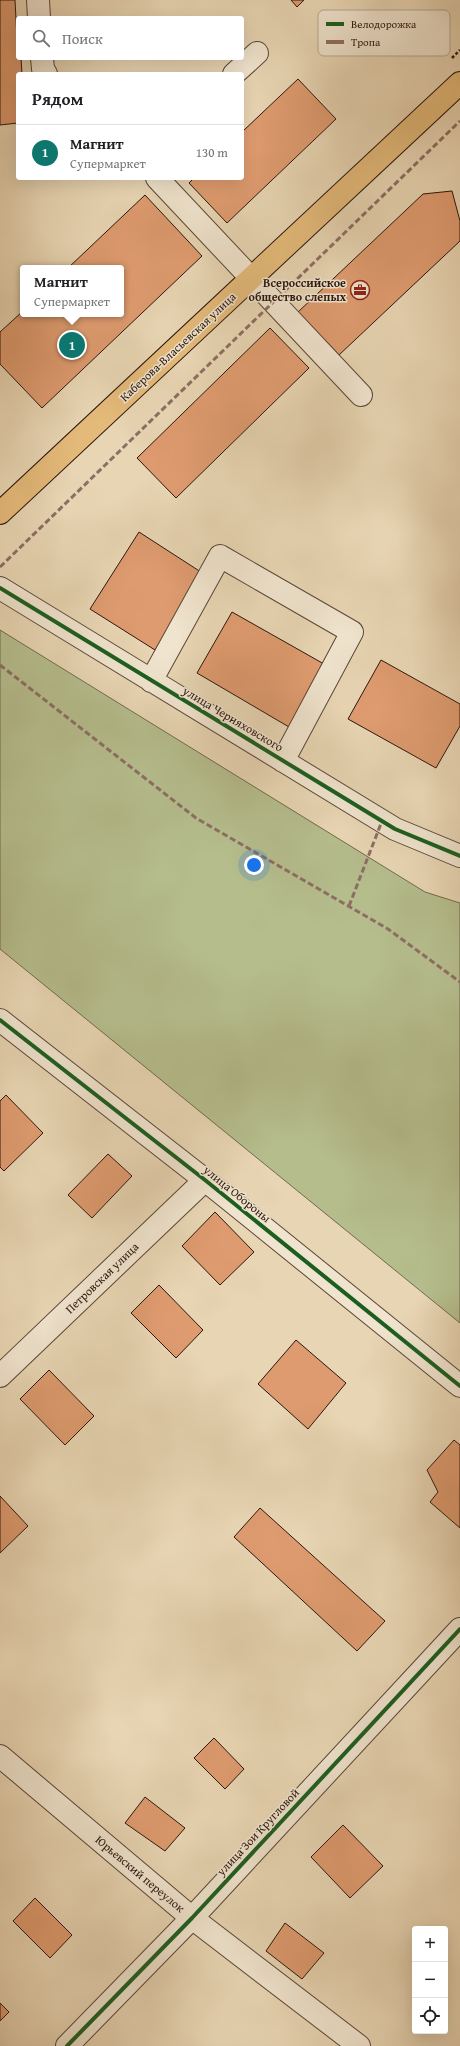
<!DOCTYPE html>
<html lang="ru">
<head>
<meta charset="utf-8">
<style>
  :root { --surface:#fff; --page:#f6f6f6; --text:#202124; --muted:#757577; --line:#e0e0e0; --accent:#0f766e }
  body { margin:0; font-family:"Gentium Book Plus",serif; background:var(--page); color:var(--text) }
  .controls { position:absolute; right:12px; bottom:12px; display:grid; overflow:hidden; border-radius:4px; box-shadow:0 4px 16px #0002 }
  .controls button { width:36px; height:36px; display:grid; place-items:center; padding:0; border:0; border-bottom:1px solid var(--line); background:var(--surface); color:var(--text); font:20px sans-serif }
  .you { position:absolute; left:254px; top:865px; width:14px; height:14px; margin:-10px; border:3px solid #fff; border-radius:50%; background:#1a73e8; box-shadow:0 0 0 6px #1a73e833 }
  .badge { display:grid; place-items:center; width:26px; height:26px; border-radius:50%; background:var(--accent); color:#fff; font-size:13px; font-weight:700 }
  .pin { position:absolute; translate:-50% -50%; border:2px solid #fff; box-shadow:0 1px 4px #0006 }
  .popup { position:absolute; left:20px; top:265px; width:104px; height:52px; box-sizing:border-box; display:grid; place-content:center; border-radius:4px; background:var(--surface); filter:drop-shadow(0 1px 3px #0005); font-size:13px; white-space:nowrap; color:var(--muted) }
  .popup b { font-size:15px; color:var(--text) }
  .popup::after { content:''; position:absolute; left:50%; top:100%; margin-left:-8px; border:8px solid transparent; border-top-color:var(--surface) }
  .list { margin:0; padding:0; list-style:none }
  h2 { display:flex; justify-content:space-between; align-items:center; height:52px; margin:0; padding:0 16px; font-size:17px }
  h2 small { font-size:13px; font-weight:400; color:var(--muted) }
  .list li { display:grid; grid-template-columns:26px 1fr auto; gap:12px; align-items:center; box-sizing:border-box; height:56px; padding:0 16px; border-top:1px solid var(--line) }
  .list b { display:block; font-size:15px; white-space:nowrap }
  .list p { margin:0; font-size:13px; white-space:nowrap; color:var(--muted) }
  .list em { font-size:13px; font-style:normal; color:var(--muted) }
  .icon { flex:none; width:22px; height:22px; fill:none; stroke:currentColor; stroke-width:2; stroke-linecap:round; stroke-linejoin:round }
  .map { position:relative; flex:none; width:460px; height:2046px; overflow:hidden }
  .search { position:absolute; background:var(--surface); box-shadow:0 4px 16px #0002; left:16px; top:16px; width:228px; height:44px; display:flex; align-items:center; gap:10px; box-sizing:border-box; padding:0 14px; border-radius:4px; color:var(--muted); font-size:15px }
  .panel { position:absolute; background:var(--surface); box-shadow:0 4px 16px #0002; left:16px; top:72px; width:228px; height:108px; border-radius:4px }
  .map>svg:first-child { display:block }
  .green { fill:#b5bd8d; stroke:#706a4e }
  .building { fill:#de9b6f; stroke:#2b160e }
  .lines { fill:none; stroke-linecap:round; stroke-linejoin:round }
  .minor-casing { stroke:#5a4637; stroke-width:24 }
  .major-casing { stroke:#2b160e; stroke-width:24 }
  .path { stroke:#2b160e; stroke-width:2.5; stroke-dasharray:3 2; stroke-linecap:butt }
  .minor { stroke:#f0e4ce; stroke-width:22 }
  .major { stroke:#e4ba7a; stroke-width:22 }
  .quiet { stroke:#8d6e63; stroke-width:3; stroke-dasharray:6 3; stroke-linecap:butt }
  .cycleway-casing { stroke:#f0e4ce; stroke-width:6 }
  .cycleway { stroke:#1b5e20; stroke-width:4 }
  .labels { text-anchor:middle; stroke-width:3; stroke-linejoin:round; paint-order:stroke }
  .poi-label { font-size:12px; font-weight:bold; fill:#2b160e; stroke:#f0e4ce; text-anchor:end }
  .street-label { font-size:12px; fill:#2b160e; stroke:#f0e4ce }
  .key { fill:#f0e4ce; stroke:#b5a694; stroke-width:1 }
  .key-label { font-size:11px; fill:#2b160e }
</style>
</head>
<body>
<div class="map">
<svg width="460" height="2046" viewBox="0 0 460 2046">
  <rect width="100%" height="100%" fill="#e8d5b3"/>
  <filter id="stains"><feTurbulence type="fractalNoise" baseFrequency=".005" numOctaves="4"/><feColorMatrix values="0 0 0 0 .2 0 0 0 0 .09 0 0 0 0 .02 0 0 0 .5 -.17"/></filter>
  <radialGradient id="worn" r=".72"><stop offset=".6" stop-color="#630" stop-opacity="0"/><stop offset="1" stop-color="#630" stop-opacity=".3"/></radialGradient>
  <path class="green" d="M 0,630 L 425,892 L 460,903 L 460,1323 L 0,949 Z"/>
  <path class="building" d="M 0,0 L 15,0 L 18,58 L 21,58 L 22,74 L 18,74 L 18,123 L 0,125 Z
    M 291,0 L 304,0 L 297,7 Z
    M 298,79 L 336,119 L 227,223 L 189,183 L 194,178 L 242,178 L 242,132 Z
    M 452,191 L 460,221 L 460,241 L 339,355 L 298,312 L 423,194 Z
    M 145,195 L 202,256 L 42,408 L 0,364 L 0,332 L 23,311 L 23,314 L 121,314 L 121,268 L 68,268 Z
    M 270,328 L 309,368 L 176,498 L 137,458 Z
    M 139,532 L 204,574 L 155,650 L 90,609 Z
    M 232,612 L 324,664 L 289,727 L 197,673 Z
    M 381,660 L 460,704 L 460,726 L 436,768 L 348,719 Z
    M 6,1095 L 43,1133 L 4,1171 L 0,1167 L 0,1101 Z
    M 108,1154 L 132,1176 L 92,1218 L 68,1195 Z
    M 215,1212 L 254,1252 L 220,1285 L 182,1246 Z
    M 159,1285 L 203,1330 L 176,1358 L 131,1313 Z
    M 296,1340 L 346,1383 L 308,1429 L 258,1384 Z
    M 49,1370 L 94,1416 L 65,1445 L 20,1399 Z
    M 454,1440 L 460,1445 L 460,1528 L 430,1502 L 438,1492 L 427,1470 Z
    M 0,1496 L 28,1526 L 0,1553 Z
    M 260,1508 L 385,1621 L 357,1651 L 234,1537 Z
    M 214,1738 L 244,1769 L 225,1789 L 194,1758 Z
    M 145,1797 L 185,1828 L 165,1851 L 125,1823 Z
    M 343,1825 L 383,1866 L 350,1898 L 311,1857 Z
    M 35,1898 L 72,1935 L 50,1958 L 13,1921 Z
    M 285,1923 L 324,1953 L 302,1979 L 266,1951 Z
    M 0,2003 L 9,2012 L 0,2021 Z"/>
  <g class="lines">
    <g class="minor-casing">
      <path id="minor" d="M 38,0 L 39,18
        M 42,58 L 43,69 L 46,74
        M 234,74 L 257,53
        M 157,178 L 361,395
        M 0,588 L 395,829 L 460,856
        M 151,681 L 220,556 L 352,632 L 283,761
        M 0,1020 L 205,1180 L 460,1386
        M 0,1376 L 205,1180
        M 0,1756 L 192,1918 L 359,2046
        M 67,2046 L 192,1918 L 460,1629"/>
    </g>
    <g class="major-casing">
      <path id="major" d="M 0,513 L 460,83"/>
    </g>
    <path class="path" d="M 452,58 L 460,50"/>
    <use href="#minor" class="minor"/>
    <use href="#major" class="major"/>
    <path class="quiet" d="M 0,567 L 460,121
      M 0,665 L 196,818 L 388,929 L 460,982
      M 349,906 L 382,821"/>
    <g class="cycleway-casing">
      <path id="cycleway" d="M 0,588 L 395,829 L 460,856
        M 0,1020 L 205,1180 L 460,1386
        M 67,2046 L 192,1918 L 460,1629"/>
    </g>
    <use href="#cycleway" class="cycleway"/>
  </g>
  <defs>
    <g id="office-ring" transform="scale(1)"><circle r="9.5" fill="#f0e4ce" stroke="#8f2418" stroke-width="1.5"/><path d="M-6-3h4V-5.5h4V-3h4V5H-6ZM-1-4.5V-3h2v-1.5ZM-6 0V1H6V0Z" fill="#8f2418"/></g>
  </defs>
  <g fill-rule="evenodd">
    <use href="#office-ring" x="360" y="290"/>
  </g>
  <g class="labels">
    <g class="poi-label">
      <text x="346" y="287">Всероссийское<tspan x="346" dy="14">общество слепых</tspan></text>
    </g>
    <g class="street-label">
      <text transform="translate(178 347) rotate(-43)" y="4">Каберова-Власьевская улица</text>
      <text transform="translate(233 719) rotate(31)" y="4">улица Черняховского</text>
      <text transform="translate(237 1194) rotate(39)" y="4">улица Обороны</text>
      <text transform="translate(102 1278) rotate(-44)" y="4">Петровская улица</text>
      <text transform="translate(258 1832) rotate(-47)" y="4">улица Зои Кругловой</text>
      <text transform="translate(140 1874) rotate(40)" y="4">Юрьевский переулок</text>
    </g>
  </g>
  <rect x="318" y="10" width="132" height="46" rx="6" class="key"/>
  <rect x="326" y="22" width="18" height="4" fill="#1b5e20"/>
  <rect x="326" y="40" width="18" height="4" fill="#8d6e63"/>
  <g class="key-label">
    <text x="351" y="28">Велодорожка</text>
    <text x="351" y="46">Тропа</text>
  </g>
  <rect width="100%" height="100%" filter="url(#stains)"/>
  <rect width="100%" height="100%" fill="url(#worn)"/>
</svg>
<div class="controls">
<button>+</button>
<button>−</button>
<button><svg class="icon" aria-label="locate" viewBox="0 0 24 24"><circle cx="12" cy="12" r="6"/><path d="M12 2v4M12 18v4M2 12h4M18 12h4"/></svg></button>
</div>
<div class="you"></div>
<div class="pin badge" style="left:72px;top:345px">1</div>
<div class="popup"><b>Магнит</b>Супермаркет</div>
<div class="search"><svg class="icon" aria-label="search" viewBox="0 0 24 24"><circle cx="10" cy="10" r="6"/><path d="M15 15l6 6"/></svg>Поиск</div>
<section class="panel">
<h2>Рядом<small></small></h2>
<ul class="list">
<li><span class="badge">1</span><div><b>Магнит</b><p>Супермаркет</p></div><em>130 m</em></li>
</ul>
</section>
</div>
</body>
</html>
